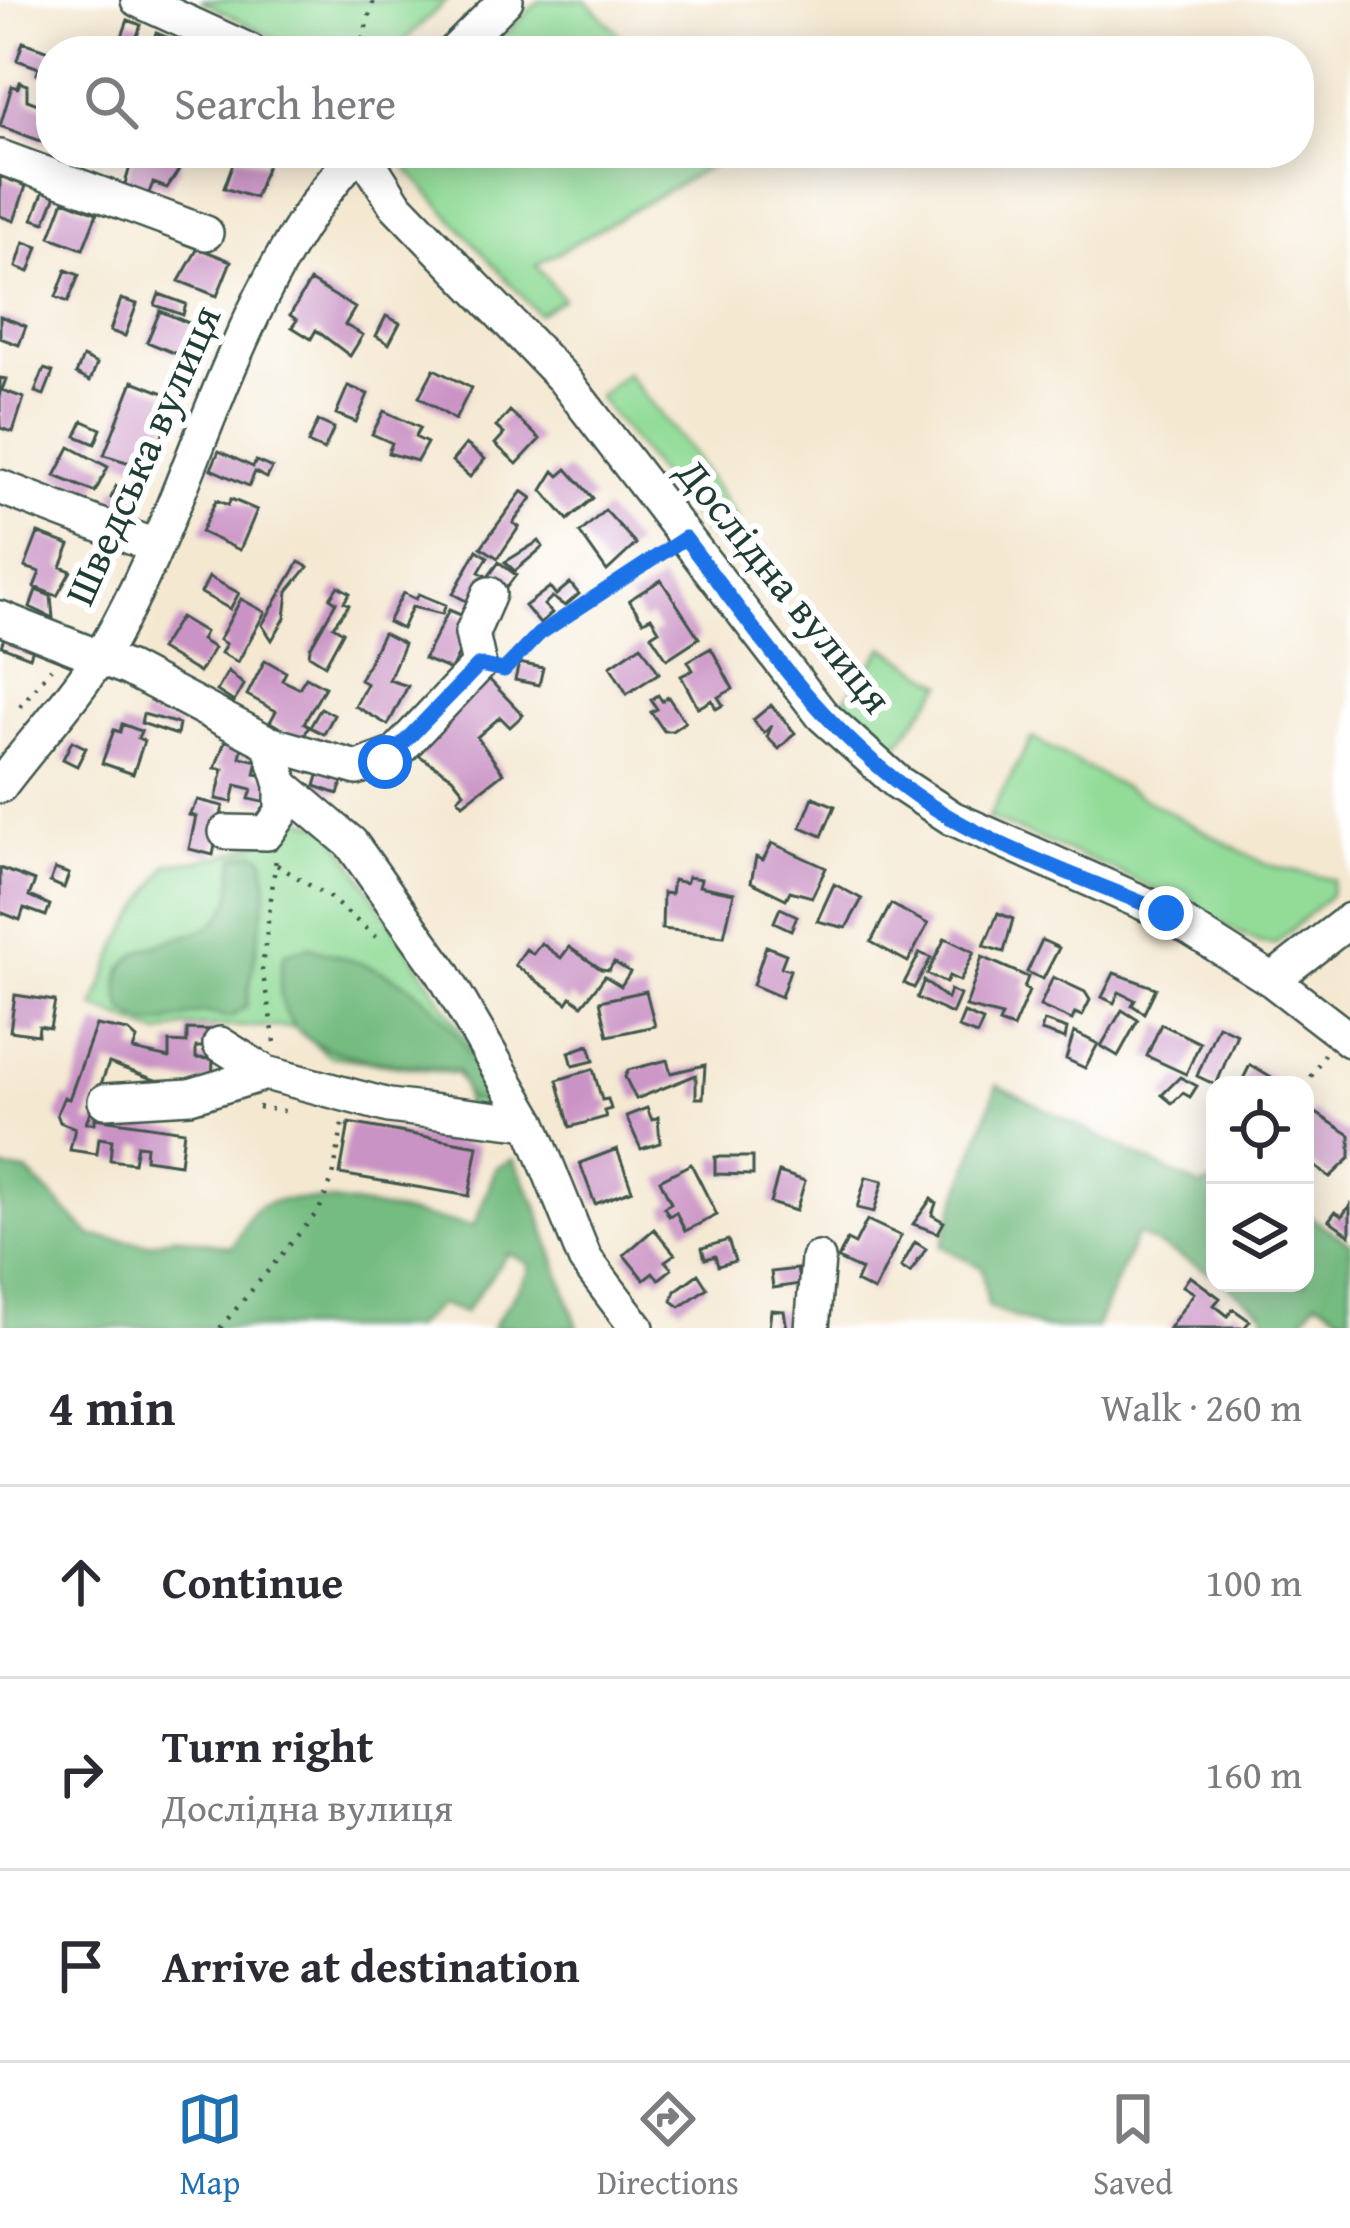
<!DOCTYPE html>
<html lang="en">
<head>
<meta charset="utf-8">
<style>
  :root { --surface:#fff; --page:#f2f2f3; --text:#2b2b33; --muted:#7c7c81; --line:#e1e1e2; --accent:#1f6fb2 }
  body { margin:0; font-family:"Gentium Book Plus",serif; background:var(--page); color:var(--text) }
  .controls { position:absolute; right:36px; bottom:36px; display:grid; overflow:hidden; border-radius:24px; box-shadow:0 6px 30px #0003 }
  .controls button { width:108px; height:108px; display:grid; place-items:center; padding:0; border:0; border-bottom:3px solid var(--line); background:var(--surface); color:var(--text); font:60px sans-serif }
  .stop { position:absolute; width:36px; height:36px; margin:-27px; border:9px solid #1a73e8; border-radius:50%; background:#fff }
  .stop.end { background:#1a73e8; border-color:#fff; box-shadow:0 3px 12px #0008 }
  .list { margin:0; padding:0; list-style:none }
  h2 { display:flex; justify-content:space-between; align-items:center; height:156px; margin:0; padding:0 48px; font-size:51px }
  h2 small { font-size:39px; font-weight:400; color:var(--muted) }
  .list li { display:grid; grid-template-columns:78px 1fr auto; gap:36px; align-items:center; box-sizing:border-box; height:192px; padding:0 48px; border-top:3px solid var(--line) }
  .list b { display:block; font-size:45px; white-space:nowrap }
  .list p { margin:0; font-size:39px; white-space:nowrap; color:var(--muted) }
  .list em { font-size:39px; font-style:normal; color:var(--muted) }
  .icon { flex:none; width:66px; height:66px; fill:none; stroke:currentColor; stroke-width:2; stroke-linecap:round; stroke-linejoin:round }
  .map { position:relative; flex:none; width:1350px; height:1328px; overflow:hidden }
  .search { position:absolute; background:var(--surface); box-shadow:0 6px 30px #0003; left:36px; right:36px; top:36px; height:132px; display:flex; align-items:center; gap:30px; box-sizing:border-box; padding:0 42px; border-radius:48px; color:var(--muted); font-size:45px }
  .sheet { height:732px; background:var(--surface) }
  nav { display:flex; justify-content:space-around; align-items:center; box-sizing:border-box; height:168px; border-top:3px solid var(--line); background:var(--surface); font-size:33px; color:var(--muted) }
  nav a { display:grid; justify-items:center; gap:6px }
  nav .on { color:var(--accent) }
  .map>svg:first-child { display:block }
  .green { fill:#92dc98; stroke:#588c66; stroke-width:3 }
  .forest { fill:#75bc80; stroke:#4a7c5a; stroke-width:3 }
  .building { fill:#ca93c5 }
  .lines { fill:none; stroke-linecap:round; stroke-linejoin:round }
  .minor-casing { stroke:#3f574c; stroke-width:38 }
  .path { stroke:#3f574c; stroke-width:4.5; stroke-dasharray:3 9; stroke-linecap:butt }
  .minor { stroke:#fff; stroke-width:33 }
  .route { stroke:#1a73e8; stroke-width:15 }
  .labels { text-anchor:middle; stroke-width:12; stroke-linejoin:round; paint-order:stroke }
  .street-label { font-size:42px; fill:#1f3d34; stroke:#fff }
</style>
</head>
<body>
<div class="map">
<svg width="1350" height="1328" viewBox="0 0 1350 1328">
  <rect width="100%" height="100%" fill="#fff"/>
  <filter id="ink" filterUnits="userSpaceOnUse"><feTurbulence type="fractalNoise" baseFrequency=".00833" numOctaves="2"/><feDisplacementMap in="SourceGraphic" scale="24" xChannelSelector="R" yChannelSelector="G"/><feConvolveMatrix kernelMatrix="1 2 1 2 8 2 1 2 1" color-interpolation-filters="sRGB"/></filter>
  <filter id="wash" filterUnits="userSpaceOnUse"><feTurbulence type="fractalNoise" baseFrequency=".004" numOctaves="4" result="noise"/><feDisplacementMap in="SourceGraphic" scale="48" xChannelSelector="R" yChannelSelector="G"/><feGaussianBlur stdDeviation="2.7" result="paint"/><feColorMatrix in="noise" values="0 0 0 0 0 0 0 0 0 0 0 0 0 0 0 0 0 1.4 0 .05"/><feComposite in="paint" operator="in"/></filter>
  <g filter="url(#wash)">
    <rect width="100%" height="100%" fill="#f4e8d1"/>
    <path class="green" d="M 200,0 L 447,0 L 393,51 L 299,51 Z
      M 540,0 L 586,0 L 635,51 L 489,51 Z
      M 402,153 L 733,153 L 536,265 L 563,299 L 538,314 L 408,170 Z
      M 626,373 L 688,448 L 738,520 L 711,540 L 598,397 Z
      M 884,647 L 943,684 L 889,756 L 837,710 Z
      M 1032,738 L 1265,864 L 1333,880 L 1330,895 L 1275,944 L 1260,943 L 1115,870 L 988,818 Z
      M 292,816 L 331,829 L 513,1112 L 465,1107 L 465,1086 L 456,1074 L 329,1056 L 295,1027 L 186,1026 L 159,1034 L 94,1007 L 120,941 L 168,864 C 219,859 255,853 292,816 Z"/>
    <path class="forest" d="M 256,852 L 264,857 L 267,888 L 246,1007 L 231,1017 C 220,1017 210,1011 200,1013 C 169,1020 153,1035 123,1010 C 97,933 190,950 219,918 C 238,896 229,881 236,857 Z
      M 309,947 C 387,971 424,979 468,1052 C 478,1067 492,1083 493,1102 L 468,1100 L 458,1071 C 385,1058 253,1068 285,953 Z
      M 997,1085 L 1201,1187 L 1215,1181 L 1215,1275 L 1137,1234 L 1096,1328 L 1042,1328 L 988,1307 L 982,1268 L 941,1246 Z
      M 513,1159 L 536,1204 L 578,1328 L 492,1328 L 528,1273 L 529,1264 L 508,1253 L 464,1313 L 440,1304 L 413,1328 L 7,1328 L 0,1278 L 0,1168 L 27,1172 L 92,1236 L 149,1244 L 174,1236 L 232,1247 C 241,1235 246,1216 257,1208 C 293,1183 429,1220 474,1226 L 496,1168 Z
      M 1305,1214 L 1350,1243 L 1350,1321 L 1317,1300 L 1296,1328 L 1266,1328 L 1263,1312 L 1225,1283 L 1305,1283 Z"/>
    <g id="blocks">
      <path class="building" d="M 128,20 L 141,25 L 133,47 L 120,42 Z
        M 156,33 L 169,38 L 163,51 L 148,51 Z
        M 23,42 L 51,52 L 45,77 L 37,74 L 39,68 L 17,60 Z
        M 20,82 L 27,85 L 27,100 L 51,109 L 46,143 L 0,126 L 12,86 L 18,88 Z
        M 134,153 L 179,153 L 180,168 L 167,188 L 153,183 L 148,195 L 124,187 Z
        M 236,155 L 267,165 L 255,198 L 224,188 Z
        M 0,176 L 26,186 L 14,221 L 0,216 Z
        M 44,190 L 56,195 L 45,223 L 33,219 Z
        M 64,200 L 97,213 L 83,249 L 50,237 Z
        M 24,242 L 38,247 L 29,272 L 16,267 Z
        M 198,248 L 231,261 L 217,296 L 179,281 Z
        M 66,270 L 79,275 L 68,302 L 56,297 Z
        M 310,281 L 355,308 L 345,325 L 363,335 L 350,356 L 316,330 L 311,339 L 292,327 L 297,320 L 290,315 Z
        M 159,294 L 186,304 L 183,315 L 155,305 Z
        M 121,299 L 137,304 L 125,336 L 110,331 Z
        M 160,311 L 203,329 L 191,360 L 147,342 Z
        M 0,316 L 26,326 L 19,345 L 0,338 Z
        M 386,316 L 400,323 L 389,344 L 376,336 Z
        M 83,357 L 97,364 L 90,381 L 76,374 Z
        M 44,369 L 53,372 L 44,395 L 35,392 Z
        M 434,369 L 471,388 L 455,420 L 419,397 Z
        M 0,378 L 6,379 L 2,390 L 24,398 L 13,432 L 0,428 Z
        M 133,381 L 177,398 L 149,469 L 104,455 Z
        M 348,386 L 368,394 L 356,422 L 336,414 Z
        M 384,411 L 420,428 L 415,437 L 427,443 L 417,461 L 388,453 L 392,443 L 372,434 Z
        M 510,411 L 540,439 L 517,464 L 495,444 L 504,434 L 496,427 Z
        M 83,421 L 101,429 L 95,444 L 76,436 Z
        M 318,421 L 334,428 L 324,450 L 308,443 Z
        M 466,444 L 485,459 L 470,477 L 452,461 Z
        M 70,447 L 108,467 L 95,492 L 55,476 Z
        M 219,451 L 253,467 L 256,461 L 272,468 L 267,478 L 255,472 L 249,486 L 211,469 Z
        M 567,469 L 593,498 L 568,520 L 542,490 L 554,471 L 559,476 Z
        M 116,486 L 137,494 L 133,507 L 111,498 Z
        M 522,491 L 532,498 L 513,523 L 519,527 L 498,558 L 481,547 Z
        M 231,499 L 257,510 L 240,550 L 201,532 L 216,500 L 228,505 Z
        M 605,510 L 636,544 L 607,571 L 580,533 Z
        M 38,533 L 70,545 L 61,567 L 71,571 L 57,596 L 34,587 L 40,572 L 25,567 Z
        M 539,541 L 543,547 L 515,571 L 505,562 Z
        M 477,550 L 488,557 L 479,572 L 488,577 L 499,562 L 516,575 L 500,596 L 474,605 L 453,594 Z
        M 299,562 L 308,567 L 288,591 L 285,618 L 272,640 L 262,625 Z
        M 209,577 L 239,593 L 230,609 L 201,593 Z
        M 661,580 L 699,638 L 667,659 L 651,635 L 659,630 L 651,617 L 643,621 L 629,600 Z
        M 570,583 L 579,594 L 565,606 L 552,597 L 544,605 L 552,613 L 540,624 L 525,606 L 550,587 L 556,595 Z
        M 338,586 L 350,593 L 344,602 L 349,605 L 333,626 L 343,632 L 325,665 L 309,655 L 310,648 L 336,602 L 330,598 Z
        M 36,590 L 51,596 L 53,618 L 30,607 Z
        M 403,593 L 416,599 L 419,594 L 446,605 L 442,614 L 412,607 L 402,629 L 388,622 Z
        M 241,599 L 265,612 L 238,662 L 221,653 L 226,644 L 219,640 Z
        M 449,610 L 468,618 L 466,639 L 451,670 L 424,659 Z
        M 180,617 L 205,632 L 201,640 L 214,648 L 199,673 L 160,649 Z
        M 6,633 L 35,643 L 30,657 L 1,646 Z
        M 383,633 L 404,644 L 389,680 L 408,686 L 388,725 L 355,706 L 367,684 L 360,680 Z
        M 641,645 L 659,673 L 627,694 L 610,666 Z
        M 711,648 L 733,689 L 718,697 L 723,705 L 716,709 L 712,700 L 698,708 L 681,676 L 693,670 L 688,661 Z
        M 265,660 L 286,672 L 282,680 L 299,688 L 306,677 L 325,687 L 304,723 L 309,726 L 304,736 L 296,737 L 270,722 L 276,711 L 247,695 Z
        M 519,663 L 543,668 L 539,685 L 515,680 Z
        M 228,671 L 244,685 L 234,702 L 217,691 Z
        M 485,675 L 523,715 L 510,727 L 500,717 L 477,737 L 503,773 L 463,804 L 458,798 L 464,792 L 452,777 L 418,755 L 439,732 L 432,723 L 476,693 L 470,687 Z
        M 658,695 L 662,701 L 668,697 L 685,722 L 672,731 L 664,731 L 651,712 L 657,709 L 651,700 Z
        M 771,705 L 795,733 L 779,749 L 767,737 L 772,725 L 764,733 L 753,720 Z
        M 321,708 L 334,715 L 324,734 L 310,727 Z
        M 143,714 L 179,724 L 177,735 L 141,723 Z
        M 122,724 L 141,731 L 138,738 L 144,741 L 133,774 L 102,763 L 114,730 L 120,732 Z
        M 72,741 L 86,748 L 77,766 L 63,759 Z
        M 225,741 L 243,744 L 240,757 L 258,761 L 255,774 L 272,777 L 267,803 L 249,799 L 252,789 L 236,785 L 232,802 L 216,799 L 223,769 L 215,768 Z
        M 320,769 L 344,777 L 338,794 L 315,786 Z
        M 813,797 L 835,806 L 822,836 L 801,827 Z
        M 198,800 L 223,806 L 213,855 L 189,849 L 196,816 L 189,815 Z
        M 772,843 L 826,868 L 812,897 L 790,891 L 786,899 L 751,882 L 756,857 L 763,860 Z
        M 0,868 L 35,881 L 29,896 L 50,905 L 46,916 L 24,908 L 20,920 L 0,912 Z
        M 55,869 L 69,874 L 64,888 L 50,882 Z
        M 688,877 L 701,879 L 699,886 L 734,893 L 724,936 L 662,929 L 663,893 L 671,894 L 673,880 L 686,883 Z
        M 834,884 L 862,899 L 846,928 L 817,921 Z
        M 891,904 L 928,924 L 908,962 L 871,942 Z
        M 780,908 L 797,916 L 791,930 L 774,922 Z
        M 998,913 L 1013,919 L 1004,952 L 984,946 Z
        M 945,938 L 974,952 L 960,981 L 949,976 L 946,983 L 927,974 Z
        M 1042,940 L 1059,948 L 1043,979 L 1027,972 Z
        M 541,943 L 561,958 L 569,947 L 601,969 L 609,970 L 614,962 L 630,972 L 621,986 L 605,976 L 582,1005 L 571,997 L 567,1003 L 515,965 L 526,949 L 533,954 Z
        M 766,946 L 786,954 L 781,967 L 790,970 L 781,997 L 753,985 Z
        M 920,953 L 931,958 L 914,988 L 904,983 Z
        M 982,957 L 1028,977 L 1024,988 L 1029,991 L 1013,1028 L 999,1023 L 1002,1016 L 966,1007 Z
        M 1114,973 L 1156,988 L 1144,1013 L 1132,1005 L 1135,1000 L 1119,992 L 1114,1003 L 1102,997 Z
        M 1053,977 L 1085,992 L 1090,1000 L 1082,1016 L 1075,1013 L 1072,1020 L 1040,1006 Z
        M 924,981 L 947,999 L 950,990 L 960,995 L 952,1014 L 917,998 Z
        M 646,991 L 655,1026 L 608,1036 L 600,1001 Z
        M 15,995 L 55,1001 L 50,1028 L 39,1026 L 38,1035 L 10,1031 Z
        M 1122,1010 L 1138,1020 L 1118,1056 L 1101,1046 Z
        M 964,1013 L 983,1021 L 977,1035 L 958,1028 Z
        M 1044,1021 L 1067,1029 L 1065,1039 L 1041,1031 Z
        M 1161,1024 L 1200,1043 L 1186,1074 L 1147,1056 Z
        M 96,1025 L 128,1031 L 137,1039 L 133,1050 L 169,1058 L 169,1042 L 187,1043 L 187,1029 L 215,1030 L 215,1047 L 196,1047 L 196,1058 L 213,1059 L 212,1082 L 158,1081 L 109,1063 L 86,1123 L 95,1123 L 95,1118 L 184,1131 L 180,1164 L 145,1159 L 146,1146 L 137,1145 L 134,1163 L 110,1160 L 112,1140 L 99,1138 L 97,1154 L 70,1150 L 75,1128 L 60,1122 L 57,1114 L 64,1097 L 69,1099 Z
        M 1218,1025 L 1237,1034 L 1216,1085 L 1197,1076 Z
        M 1074,1032 L 1098,1044 L 1085,1068 L 1066,1059 Z
        M 589,1045 L 594,1061 L 573,1066 L 569,1052 Z
        M 667,1060 L 671,1073 L 705,1065 L 703,1098 L 696,1098 L 696,1075 L 636,1099 L 625,1077 L 628,1070 Z
        M 1250,1065 L 1283,1085 L 1240,1085 Z
        M 593,1069 L 602,1100 L 608,1099 L 611,1109 L 604,1111 L 606,1117 L 570,1127 L 557,1080 Z
        M 1180,1077 L 1197,1086 L 1190,1097 L 1183,1093 L 1172,1103 L 1162,1095 Z
        M 647,1108 L 652,1120 L 658,1117 L 660,1143 L 641,1149 L 626,1116 Z
        M 1313,1111 L 1350,1135 L 1350,1158 L 1330,1177 L 1305,1160 L 1305,1123 Z
        M 349,1123 L 478,1146 L 469,1196 L 340,1174 Z
        M 617,1149 L 632,1190 L 595,1204 L 580,1163 Z
        M 715,1157 L 753,1157 L 753,1175 L 715,1174 Z
        M 691,1164 L 717,1215 L 685,1231 L 676,1212 L 669,1216 L 664,1207 L 671,1203 L 660,1180 Z
        M 779,1172 L 805,1181 L 796,1211 L 770,1203 Z
        M 866,1177 L 883,1181 L 874,1212 L 857,1208 Z
        M 931,1199 L 936,1203 L 932,1215 L 944,1222 L 938,1233 L 913,1224 Z
        M 1350,1205 L 1350,1235 L 1329,1220 L 1335,1212 L 1342,1216 Z
        M 867,1220 L 901,1236 L 874,1291 L 856,1282 L 861,1270 L 838,1259 L 847,1240 L 855,1244 Z
        M 654,1229 L 675,1254 L 665,1261 L 672,1269 L 659,1279 L 653,1273 L 644,1280 L 624,1255 Z
        M 728,1240 L 735,1261 L 718,1266 L 715,1256 L 705,1259 L 702,1248 Z
        M 915,1242 L 926,1249 L 910,1273 L 901,1267 Z
        M 797,1269 L 800,1284 L 773,1288 L 771,1272 Z
        M 698,1274 L 707,1288 L 680,1307 L 672,1301 L 675,1291 Z
        M 1190,1276 L 1220,1298 L 1214,1305 L 1228,1316 L 1233,1309 L 1250,1321 L 1244,1328 L 1169,1328 L 1194,1293 L 1183,1286 Z
        M 771,1310 L 784,1311 L 787,1328 L 769,1328 Z"/>
    </g>
  </g>
  <g filter="url(#ink)">
    <use href="#blocks" fill-opacity="0" stroke="#3f574c" stroke-width="3"/>
    <g class="lines">
      <g class="minor-casing">
        <path id="minor" d="M 138,0 L 250,51
          M 455,51 L 506,0
          M 363,153 L 395,204 L 563,378 L 822,715 L 897,782 L 952,818 L 1166,913 L 1272,980 L 1350,1040
          M 0,157 L 206,233
          M 0,487 L 154,546
          M 0,618 L 129,669 L 269,743 L 357,768 L 395,754 L 479,665 L 472,633 L 489,594
          M 269,743 L 282,785 L 351,843 L 443,973 L 530,1123 L 585,1259 L 637,1328
          M 0,786 C 39,734 89,682 119,624 C 202,469 236,286 357,153
          M 226,832 L 267,833 L 282,812 L 282,785
          M 1272,980 L 1350,920
          M 220,1044 L 266,1073
          M 105,1101 L 190,1096 L 266,1073 L 389,1106 L 530,1123
          M 812,1328 L 818,1259"/>
      </g>
      <path class="path" d="M 359,51 L 374,0
        M 508,666 L 539,634 L 663,553
        M 20,707 L 51,668
        M 277,865 L 330,898 L 382,942
        M 275,1042 L 262,970 L 276,858
        M 1305,1087 L 1324,1054
        M 258,1107 L 289,1112
        M 220,1328 L 319,1210 L 333,1177 L 343,1122"/>
      <use href="#minor" class="minor"/>
    </g>
  </g>
  <g class="lines" filter="url(#ink)">
    <path class="route" d="M 385,762 L 479,665 L 504,670 L 539,634 L 685,538 C 750,623 810,713 895,780 C 972,842 1076,874 1166,913"/>
  </g>
  <g class="labels">
    <g class="street-label">
      <text transform="translate(142 455) rotate(-66)" y="15">Шведська вулиця</text>
      <text transform="translate(785 585) rotate(51)" y="15">Дослідна вулиця</text>
    </g>
  </g>
</svg>
<div class="controls">
<button><svg class="icon" aria-label="locate" viewBox="0 0 24 24"><circle cx="12" cy="12" r="6"/><path d="M12 2v4M12 18v4M2 12h4M18 12h4"/></svg></button>
<button><svg class="icon" aria-label="layers" viewBox="0 0 24 24"><path d="M12 4l9 5-9 5-9-5zM3 14l9 5 9-5"/></svg></button>
</div>
<div class="stop" style="left:385px;top:762px"></div>
<div class="stop end" style="left:1166px;top:913px"></div>
<div class="search"><svg class="icon" aria-label="search" viewBox="0 0 24 24"><circle cx="10" cy="10" r="6"/><path d="M15 15l6 6"/></svg>Search here</div>
</div>
<section class="sheet">
<h2>4 min<small>Walk · 260 m</small></h2>
<ul class="list">
<li><svg class="icon" aria-label="ahead" viewBox="0 0 24 24"><path d="M12 20V5M6 11l6-6 6 6"/></svg><div><b>Continue</b></div><em>100 m</em></li>
<li><svg class="icon" aria-label="right" viewBox="0 0 24 24"><path d="M7 20v-9h11M14 6l5 5-5 5"/></svg><div><b>Turn right</b><p>Дослідна вулиця</p></div><em>160 m</em></li>
<li><svg class="icon" aria-label="arrive" viewBox="0 0 24 24"><path d="M6 21V4h12l-3 4 3 4H6"/></svg><div><b>Arrive at destination</b></div></li>
</ul>
</section>
<nav>
<a class="on"><svg class="icon" aria-label="map" viewBox="0 0 24 24"><path d="M3 6l6-2 6 2 6-2v14l-6 2-6-2-6 2zM9 4v14M15 6v14"/></svg>Map</a>
<a><svg class="icon" aria-label="directions" viewBox="0 0 24 24"><path d="M12 3l9 9-9 9-9-9zM9 14v-3h6M13 9l2 2-2 2"/></svg>Directions</a>
<a><svg class="icon" aria-label="saved" viewBox="0 0 24 24"><path d="M7 4h10v16l-5-4-5 4z"/></svg>Saved</a>
</nav>
</body>
</html>
